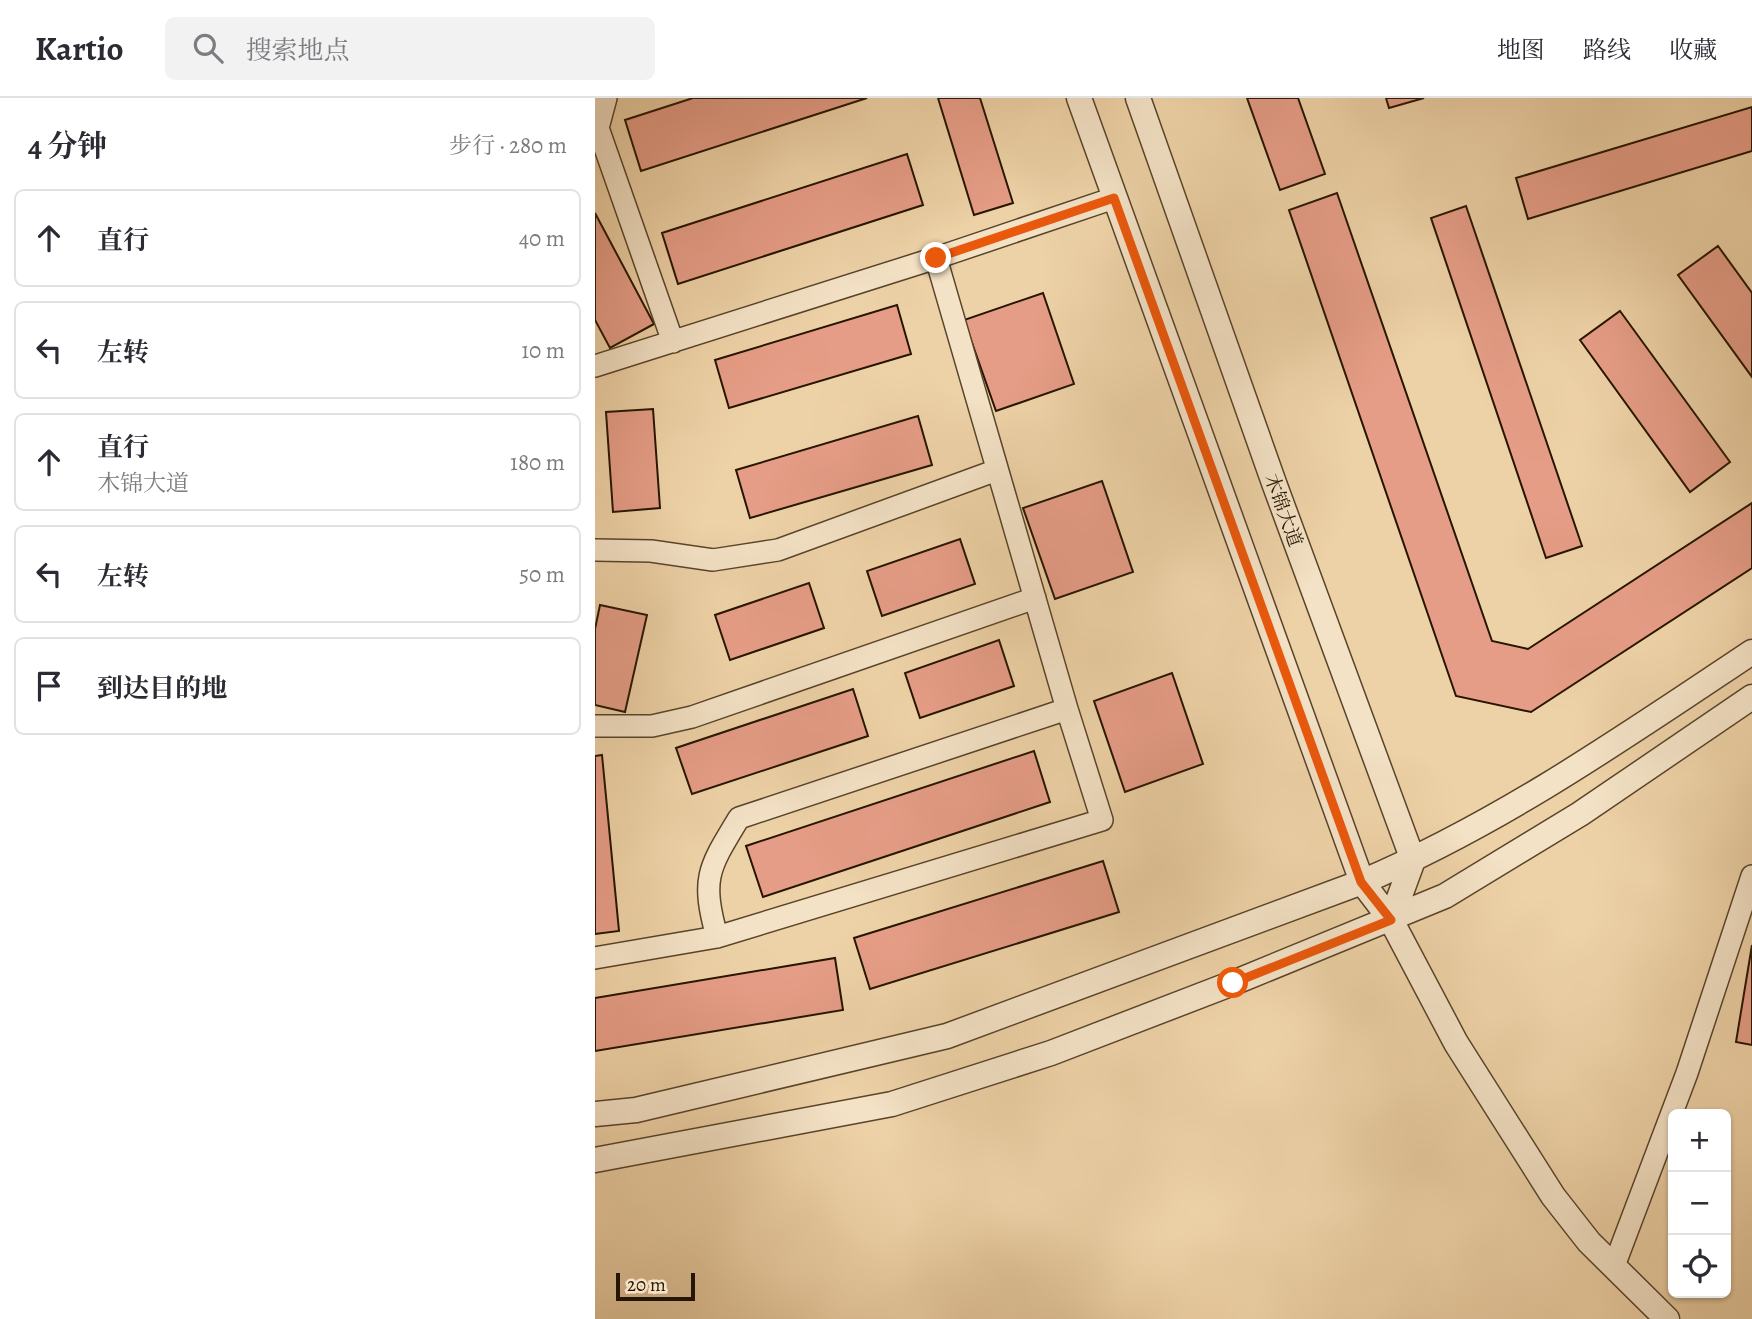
<!DOCTYPE html>
<html lang="zh">
<head>
<meta charset="utf-8">
<style>
  :root { --surface:#fff; --page:#f2f2f3; --text:#2b2b33; --muted:#7c7c81; --line:#e1e1e2 }
  body { margin:0; font-family:Alegreya,"Noto Serif SC",serif; background:var(--page); color:var(--text) }
  .controls { position:absolute; right:21px; bottom:21px; display:grid; overflow:hidden; border-radius:10px; box-shadow:0 2px 5px #0004 }
  .controls button { width:63px; height:63px; display:grid; place-items:center; padding:0; border:0; border-bottom:2px solid var(--line); background:var(--surface); color:var(--text); font:35px sans-serif }
  .scale { position:absolute; left:21px; bottom:18px; width:79px; box-sizing:border-box; padding-left:7px; border:4px solid #261500; border-top:0; font-size:19px; line-height:24px; white-space:nowrap; color:#261500; -webkit-text-stroke:5px #f4e2c6; paint-order:stroke }
  .stop { position:absolute; width:21px; height:21px; margin:-16px; border:5px solid #ea580c; border-radius:50%; background:#fff }
  .stop.end { background:#ea580c; border-color:#fff; box-shadow:0 2px 7px #0008 }
  .list { margin:0; padding:0; list-style:none }
  h2 { display:flex; justify-content:space-between; align-items:center; height:91px; margin:0; padding:0 28px; font-size:30px }
  h2 small { font-size:23px; font-weight:400; color:var(--muted) }
  .list li { display:grid; grid-template-columns:46px 1fr auto; gap:21px; align-items:center; box-sizing:border-box; height:98px; margin:0 14px 14px; padding:0 14px; border:2px solid var(--line); border-radius:10px }
  .list b { display:block; font-size:26px; white-space:nowrap }
  .list p { margin:0; font-size:23px; white-space:nowrap; color:var(--muted) }
  .list em { font-size:23px; font-style:normal; color:var(--muted) }
  .icon { flex:none; width:38px; height:38px; fill:none; stroke:currentColor; stroke-width:2; stroke-linecap:round; stroke-linejoin:round }
  .map { position:relative; flex:none; width:1157px; height:1221px; overflow:hidden }
  header { display:flex; align-items:center; gap:42px; box-sizing:border-box; height:98px; padding:0 35px; background:var(--surface); border-bottom:2px solid var(--line) }
  header strong { font-size:33px }
  nav { display:flex; gap:38px; margin-inline-start:auto; font-size:24px }
  .search { width:490px; height:63px; background:var(--page); display:flex; align-items:center; gap:18px; box-sizing:border-box; padding:0 24px; border-radius:10px; color:var(--muted); font-size:26px }
  main { display:flex }
  aside { flex:1; background:var(--surface) }
  .map>svg:first-child { display:block }
  .building { fill:#e69d87; stroke:#261500; stroke-width:2 }
  .lines { fill:none; stroke-linecap:round; stroke-linejoin:round }
  .minor-casing { stroke:#58442a; stroke-width:24 }
  .tertiary-casing { stroke:#58442a; stroke-width:27 }
  .minor { stroke:#f4e2c6; stroke-width:21 }
  .tertiary { stroke:#f4e2c6; stroke-width:24 }
  .route { stroke:#ea580c; stroke-width:9 }
  .labels { text-anchor:middle; stroke-width:5; stroke-linejoin:round; paint-order:stroke }
  .street-label { font-size:19px; fill:#261500; stroke:#f4e2c6 }
</style>
</head>
<body>
<header>
<strong>Kartio</strong>
<div class="search"><svg class="icon" aria-label="search" viewBox="0 0 24 24"><circle cx="10" cy="10" r="6"/><path d="M15 15l6 6"/></svg>搜索地点</div>
<nav><a>地图</a><a>路线</a><a>收藏</a></nav>
</header>
<main>
<aside>
<h2>4 分钟<small>步行 · 280 m</small></h2>
<ul class="list">
<li><svg class="icon" aria-label="ahead" viewBox="0 0 24 24"><path d="M12 20V5M6 11l6-6 6 6"/></svg><div><b>直行</b></div><em>40 m</em></li>
<li><svg class="icon" aria-label="left" viewBox="0 0 24 24"><path d="M17 20v-9H6M10 6l-5 5 5 5"/></svg><div><b>左转</b></div><em>10 m</em></li>
<li><svg class="icon" aria-label="ahead" viewBox="0 0 24 24"><path d="M12 20V5M6 11l6-6 6 6"/></svg><div><b>直行</b><p>木锦大道</p></div><em>180 m</em></li>
<li><svg class="icon" aria-label="left" viewBox="0 0 24 24"><path d="M17 20v-9H6M10 6l-5 5 5 5"/></svg><div><b>左转</b></div><em>50 m</em></li>
<li><svg class="icon" aria-label="arrive" viewBox="0 0 24 24"><path d="M6 21V4h12l-3 4 3 4H6"/></svg><div><b>到达目的地</b></div></li>
</ul>
</aside>
<div class="map">
<svg width="1157" height="1221" viewBox="0 0 1157 1221">
  <rect width="100%" height="100%" fill="#eed2a7"/>
  <filter id="stains"><feTurbulence type="fractalNoise" baseFrequency=".00286" numOctaves="4"/><feColorMatrix values="0 0 0 0 .2 0 0 0 0 .09 0 0 0 0 .02 0 0 0 .5 -.17"/></filter>
  <radialGradient id="worn" r=".72"><stop offset=".6" stop-color="#630" stop-opacity="0"/><stop offset="1" stop-color="#630" stop-opacity=".3"/></radialGradient>
  <path class="building" d="M 98,0 L 272,0 L 46,73 L 30,22 Z
    M 343,0 L 385,0 L 418,105 L 379,117 Z
    M 652,0 L 703,0 L 730,76 L 685,92 Z
    M 791,0 L 829,0 L 794,10 Z
    M 1157,9 L 1157,53 L 933,121 L 921,80 Z
    M 312,56 L 328,107 L 83,186 L 67,135 Z
    M 742,95 L 897,543 L 933,551 L 1157,405 L 1157,470 L 936,614 L 861,598 L 694,112 Z
    M 871,108 L 987,448 L 951,460 L 836,120 Z
    M 0,115 L 59,226 L 15,250 L 0,222 Z
    M 1123,148 L 1157,195 L 1157,279 L 1083,177 Z
    M 448,195 L 479,286 L 401,313 L 369,222 Z
    M 302,207 L 316,256 L 134,310 L 120,262 Z
    M 1025,213 L 1135,364 L 1095,394 L 985,242 Z
    M 58,311 L 65,410 L 18,414 L 11,314 Z
    M 323,318 L 337,367 L 155,420 L 141,372 Z
    M 507,383 L 538,474 L 460,501 L 428,410 Z
    M 365,441 L 380,486 L 287,518 L 272,473 Z
    M 214,485 L 229,530 L 135,562 L 120,517 Z
    M 5,507 L 52,517 L 30,614 L 0,607 L 0,531 Z
    M 404,542 L 419,588 L 325,620 L 310,575 Z
    M 577,575 L 608,666 L 530,694 L 499,603 Z
    M 258,591 L 273,638 L 97,696 L 81,650 Z
    M 439,653 L 455,704 L 168,799 L 151,748 Z
    M 7,657 L 24,833 L 0,836 L 0,658 Z
    M 508,763 L 524,814 L 275,891 L 259,840 Z
    M 1157,847 L 1157,947 L 1141,944 Z
    M 240,860 L 248,912 L 0,953 L 0,900 Z"/>
  <g class="lines">
    <g class="minor-casing">
      <path id="minor" d="M 11,0 L 3,30 L 78,244
        M 341,160 L 519,100
        M 0,268 L 341,160 L 472,611 L 144,720 C 113,771 106,780 122,839
        M 0,452 L 56,453 L 118,462 L 183,452 L 402,372
        M 0,628 L 57,628 L 97,619 L 440,500
        M 0,860 L 122,839 L 507,722 L 472,611
        M 1019,1168 L 1092,975 L 1157,778"/>
    </g>
    <g class="tertiary-casing">
      <path id="tertiary" d="M 484,0 L 767,784 L 796,822 L 861,945 L 958,1098 L 994,1144 L 1072,1221
        M 543,0 L 679,385 L 818,762 L 796,822
        M 0,1016 L 41,1012 L 352,938 L 767,784 C 906,725 1031,638 1157,554
        M 0,1062 L 297,1006 L 456,955 L 638,885 L 850,798 L 985,716 L 1157,599"/>
    </g>
    <use href="#minor" class="minor"/>
    <use href="#tertiary" class="tertiary"/>
  </g>
  <g class="lines">
    <path class="route" d="M 341,160 L 519,100 L 766,784 L 796,822 L 638,885"/>
  </g>
  <g class="labels">
    <g class="street-label">
      <text transform="translate(689 412) rotate(70)" y="7">木锦大道</text>
    </g>
  </g>
  <rect width="100%" height="100%" filter="url(#stains)"/>
  <rect width="100%" height="100%" fill="url(#worn)"/>
</svg>
<div class="controls">
<button>+</button>
<button>−</button>
<button><svg class="icon" aria-label="locate" viewBox="0 0 24 24"><circle cx="12" cy="12" r="6"/><path d="M12 2v4M12 18v4M2 12h4M18 12h4"/></svg></button>
</div>
<div class="scale">20 m</div>
<div class="stop" style="left:638px;top:885px"></div>
<div class="stop end" style="left:341px;top:160px"></div>
</div>
</main>
</body>
</html>
